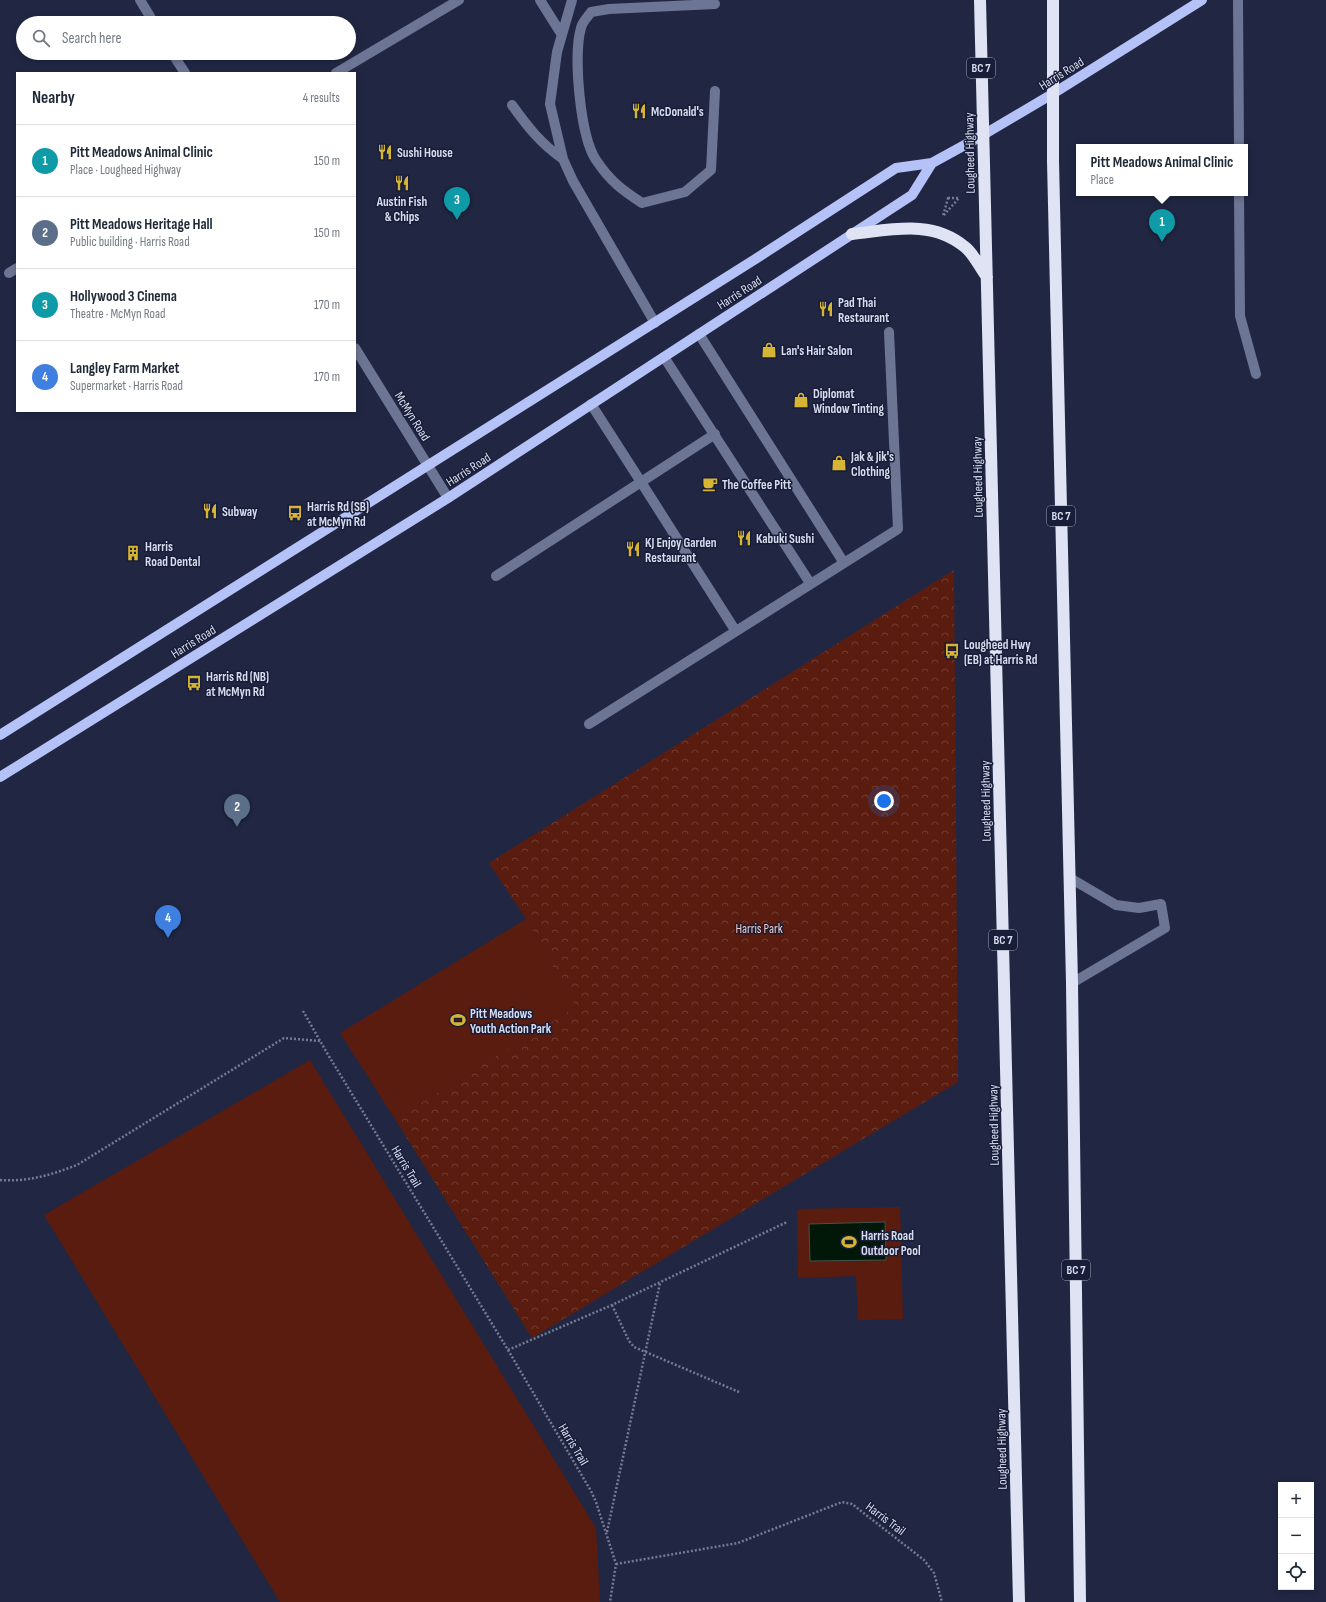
<!DOCTYPE html>
<html lang="en">
<head>
<meta charset="utf-8">
<style>
  :root { --surface:#fff; --page:#f6f6f7; --text:#1f2937; --muted:#747a83; --line:#e0e1e3; --accent:#716836 }
  body { margin:0; font-family:"Sofia Sans Condensed",sans-serif; background:var(--page); color:var(--text) }
  .controls { position:absolute; right:12px; bottom:12px; display:grid; overflow:hidden; border-radius:0px; box-shadow:0 2px 6px #0003 }
  .controls button { width:36px; height:36px; display:grid; place-items:center; padding:0; border:0; border-bottom:1px solid var(--line); background:var(--surface); color:var(--text); font:20px sans-serif }
  .you { position:absolute; left:884px; top:801px; width:14px; height:14px; margin:-10px; border:3px solid #fff; border-radius:50%; background:#1a73e8; box-shadow:0 0 0 6px #1a73e833 }
  .badge { display:grid; place-items:center; width:26px; height:26px; border-radius:50%; background:var(--accent); color:#fff; font-size:13px; font-weight:700 }
  .pin { position:absolute; translate:-50% -33px; filter:drop-shadow(0 1px 2px #0008) }
  .pin::after { content:''; position:absolute; top:21px; width:14px; height:12px; background:inherit; clip-path:polygon(0 0,100% 0,50% 100%) }
  .popup { position:absolute; left:1076px; top:144px; width:172px; height:52px; box-sizing:border-box; display:grid; place-content:center; border-radius:0px; background:var(--surface); filter:drop-shadow(0 1px 3px #0005); font-size:13px; white-space:nowrap; color:var(--muted) }
  .popup b { font-size:15px; color:var(--text) }
  .popup::after { content:''; position:absolute; left:50%; top:100%; margin-left:-8px; border:8px solid transparent; border-top-color:var(--surface) }
  .list { margin:0; padding:0; list-style:none }
  h2 { display:flex; justify-content:space-between; align-items:center; height:52px; margin:0; padding:0 16px; font-size:17px }
  h2 small { font-size:13px; font-weight:400; color:var(--muted) }
  .list li { display:grid; grid-template-columns:26px 1fr auto; gap:12px; align-items:center; box-sizing:border-box; height:72px; padding:0 16px; border-top:1px solid var(--line) }
  .list b { display:block; font-size:15px; white-space:nowrap }
  .list p { margin:0; font-size:13px; white-space:nowrap; color:var(--muted) }
  .list em { font-size:13px; font-style:normal; color:var(--muted) }
  .icon { flex:none; width:22px; height:22px; fill:none; stroke:currentColor; stroke-width:2; stroke-linecap:round; stroke-linejoin:round }
  .map { position:relative; flex:none; width:1326px; height:1602px; overflow:hidden }
  .search { position:absolute; background:var(--surface); box-shadow:0 2px 6px #0003; left:16px; top:16px; width:340px; height:44px; display:flex; align-items:center; gap:10px; box-sizing:border-box; padding:0 14px; border-radius:22px; color:var(--muted); font-size:15px }
  .panel { position:absolute; background:var(--surface); box-shadow:0 2px 6px #0003; left:16px; top:72px; width:340px; height:340px; border-radius:0px }
  .map>svg:first-child { display:block }
  .grass { fill:#5a1c0f }
  .park { fill:url(#park-crowns) }
  .water { fill:#011809; stroke:#41534e }
  .lines { fill:none; stroke-linecap:round; stroke-linejoin:round }
  .path { stroke:#757b93; stroke-width:2.5; stroke-dasharray:2 2; stroke-linecap:butt }
  .minor { stroke:#6d7595; stroke-width:10 }
  .major { stroke:#b5c2f7; stroke-width:10 }
  .highway { stroke:#dfe3f3; stroke-width:12 }
  .labels { text-anchor:middle; stroke-width:3; stroke-linejoin:round; paint-order:stroke }
  .shield { fill:#181d38; stroke:#9ea3b8; stroke-width:1 }
  .shield-label { font-size:12px; font-weight:bold; fill:#d7dcef }
  .street-label { font-size:13px; fill:#d7dcef; stroke:#181d38 }
  .poi-label { font-size:13px; font-weight:bold; fill:#d7dcef; stroke:#181d38; text-anchor:start }
  .park-label { font-size:13px; fill:#facbbf; stroke:#181d38 }
</style>
</head>
<body>
<div class="map">
<svg width="1326" height="1602" viewBox="0 0 1326 1602">
  <defs>
    <pattern id="park-crowns" width="20" height="18" patternUnits="userSpaceOnUse"><rect width="20" height="18" fill="#5a1c0f"/><path d="M2 6a3 3 0 1 1 6 0M12 15a3 3 0 1 1 6 0" fill="none" stroke="#713c32"/></pattern>
  </defs>
  <rect width="100%" height="100%" fill="#212743"/>
  <path class="grass" d="M 526,919 L 577,1007 L 395,1119 L 340,1033 Z
    M 310,1060 L 596,1528 L 600,1602 L 280,1602 L 44,1215 Z
    M 900,1207 L 903,1319 L 858,1320 L 856,1276 L 798,1278 L 797,1209 Z"/>
  <path class="park" d="M 954,570 L 958,1082 L 532,1338 L 395,1119 L 576,1007 L 526,919 L 489,863 Z"/>
  <path class="water" d="M 885,1222 L 886,1260 L 810,1261 L 809,1224 Z"/>
  <g class="lines">
    <path class="path" d="M 948,198 L 959,198 L 943,216 Z
      M 303,1011 L 327,1053 L 508,1350 L 591,1491 L 596,1502 L 616,1564 L 610,1602
      M 0,1180 C 28,1182 51,1175 77,1165 L 284,1038 L 320,1041
      M 612,1305 L 629,1341 L 634,1347 L 739,1392
      M 508,1350 L 612,1305 L 787,1222
      M 607,1532 L 660,1283
      M 616,1564 L 738,1543 L 842,1502 L 852,1504 L 924,1560 L 934,1573 L 942,1602"/>
    <path class="minor" d="M 140,0 L 154,23
      M 540,0 L 562,35
      M 572,0 L 557,52 L 550,104 L 563,159 L 573,181 L 655,323
      M 1238,0 L 1239,147
      M 172,53 L 185,73
      M 336,73 L 459,0
      M 715,91 L 711,170 L 685,192 L 642,203 C 622,190 610,181 596,160 C 580,136 573,55 581,28 C 582,22 588,17 591,12 L 609,9 L 715,4
      M 512,105 C 527,126 541,144 563,159
      M 1239,193 L 1240,316 L 1256,374
      M 9,273 L 17,268
      M 699,334 L 844,563 L 898,529 L 889,332
      M 355,348 L 448,498
      M 664,357 L 810,583
      M 715,434 L 641,482 L 735,630
      M 496,576 L 641,482 L 591,404
      M 589,724 L 844,563
      M 1070,878 L 1116,905 L 1139,908 L 1161,904 L 1165,928 L 1072,983"/>
    <path class="major" d="M 0,735 L 757,258 L 896,168 L 932,163 L 983,135 L 1054,93 L 1202,0
      M 0,777 L 448,498 L 912,195 L 932,163"/>
    <path class="highway" d="M 980,0 L 1019,1602
      M 1053,0 L 1053,161 L 1072,983 L 1080,1602
      M 852,234 C 891,230 932,219 965,247 C 974,254 980,268 987,277"/>
  </g>
  <defs>
    <g id="restaurant-bare" transform="scale(1.2)"><path d="M-5-6h1v4h1v-4h1v4h1v-4h1v5L-1.5 .5V6h-2V.5L-5-1ZM5-6V6H3V1.5H1.5Q1.5-4 5-6Z" fill="#d6b534" stroke="#181d38" stroke-width="2.5" paint-order="stroke"/></g>
    <g id="shop-bare" transform="scale(1.2)"><path d="M-5-2.5h2.3a2.7 3.5 0 0 1 5.4 0H5L5.5 6h-11ZM-1.5-2.5h3a1.5 2.3 0 0 0-3 0Z" fill="#d6b534" stroke="#181d38" stroke-width="2.5" paint-order="stroke"/></g>
    <g id="cafe-bare" transform="scale(1.2)"><path d="M-5.5-4.5H6V0H3Q3 3.5 0 3.5H-2.5Q-5.5 3.5-5.5 0ZM3-3.2v2h1.7v-2ZM-6 4.5H4V6H-6Z" fill="#d6b534" stroke="#181d38" stroke-width="2.5" paint-order="stroke"/></g>
    <g id="bus-bare" transform="scale(1.2)"><path d="M-5-6H5V4H4V6H2V4H-2V6H-4V4H-5ZM-3.5-4V0h7V-4ZM-3.5 1.2v1.5H-2V1.2ZM2 1.2v1.5H3.5V1.2Z" fill="#d6b534" stroke="#181d38" stroke-width="2.5" paint-order="stroke"/></g>
    <g id="building-bare" transform="scale(1.2)"><path d="M-4-6H4V6H1V3H-1V6H-4ZM-2.5-4.3h1.7v1.8h-1.7ZM.8-4.3h1.7v1.8H.8ZM-2.5-1h1.7V.8h-1.7ZM.8-1h1.7V.8H.8Z" fill="#d6b534" stroke="#181d38" stroke-width="2.5" paint-order="stroke"/></g>
    <g id="stadium-bare" transform="scale(1.2)"><path d="M0-5a6.5 5 0 1 0 0 10a6.5 5 0 1 0 0-10ZM-3.5-1.8h7v3.6h-7Z" fill="#d6b534" stroke="#181d38" stroke-width="2.5" paint-order="stroke"/></g>
  </defs>
  <g fill-rule="evenodd">
    <use href="#restaurant-bare" x="639" y="111"/>
    <use href="#restaurant-bare" x="385" y="152"/>
    <use href="#restaurant-bare" x="402" y="183"/>
    <use href="#restaurant-bare" x="826" y="309"/>
    <use href="#shop-bare" x="769" y="350"/>
    <use href="#shop-bare" x="801" y="400"/>
    <use href="#shop-bare" x="839" y="463"/>
    <use href="#cafe-bare" x="710" y="484"/>
    <use href="#restaurant-bare" x="210" y="511"/>
    <use href="#bus-bare" x="295" y="513"/>
    <use href="#restaurant-bare" x="744" y="538"/>
    <use href="#restaurant-bare" x="633" y="549"/>
    <use href="#building-bare" x="133" y="553"/>
    <use href="#bus-bare" x="952" y="651"/>
    <use href="#bus-bare" x="194" y="683"/>
    <use href="#stadium-bare" x="458" y="1020"/>
    <use href="#stadium-bare" x="849" y="1242"/>
  </g>
  <g class="labels">
    <g class="shield">
      <rect x="967" y="58" width="28" height="20" rx="3"/>
      <rect x="1047" y="506" width="28" height="20" rx="3"/>
      <rect x="989" y="930" width="28" height="20" rx="3"/>
      <rect x="1062" y="1260" width="28" height="20" rx="3"/>
    </g>
    <g class="shield-label">
      <text x="981" y="72">BC 7</text>
      <text x="1061" y="520">BC 7</text>
      <text x="1003" y="944">BC 7</text>
      <text x="1076" y="1274">BC 7</text>
    </g>
    <g class="street-label">
      <text transform="translate(1061 73) rotate(-32)" y="5">Harris Road</text>
      <text transform="translate(969 153) rotate(-91)" y="5">Lougheed Highway</text>
      <text transform="translate(739 292) rotate(-33)" y="5">Harris Road</text>
      <text transform="translate(413 416) rotate(58)" y="5">McMyn Road</text>
      <text transform="translate(468 469) rotate(-33)" y="5">Harris Road</text>
      <text transform="translate(977 477) rotate(-91)" y="5">Lougheed Highway</text>
      <text transform="translate(193 641) rotate(-32)" y="5">Harris Road</text>
      <text transform="translate(985 801) rotate(-91)" y="5">Lougheed Highway</text>
      <text transform="translate(993 1125) rotate(-91)" y="5">Lougheed Highway</text>
      <text transform="translate(407 1166) rotate(59)" y="5">Harris Trail</text>
      <text transform="translate(574 1444) rotate(59)" y="5">Harris Trail</text>
      <text transform="translate(1001 1449) rotate(-91)" y="5">Lougheed Highway</text>
      <text transform="translate(886 1518) rotate(37)" y="5">Harris Trail</text>
    </g>
    <g class="poi-label">
      <text x="651" y="116">McDonald's</text>
      <text x="397" y="157">Sushi House</text>
      <text x="402" y="206" text-anchor="middle">Austin Fish<tspan x="402" dy="15">&amp; Chips</tspan></text>
      <text x="838" y="307">Pad Thai<tspan x="838" dy="15">Restaurant</tspan></text>
      <text x="781" y="355">Lan's Hair Salon</text>
      <text x="813" y="398">Diplomat<tspan x="813" dy="15">Window Tinting</tspan></text>
      <text x="851" y="461">Jak &amp; Jik's<tspan x="851" dy="15">Clothing</tspan></text>
      <text x="722" y="489">The Coffee Pitt</text>
      <text x="307" y="511">Harris Rd (SB)<tspan x="307" dy="15">at McMyn Rd</tspan></text>
      <text x="222" y="516">Subway</text>
      <text x="756" y="543">Kabuki Sushi</text>
      <text x="645" y="547">KJ Enjoy Garden<tspan x="645" dy="15">Restaurant</tspan></text>
      <text x="145" y="551">Harris<tspan x="145" dy="15">Road Dental</tspan></text>
      <text x="964" y="649">Lougheed Hwy<tspan x="964" dy="15">(EB) at Harris Rd</tspan></text>
      <text x="206" y="681">Harris Rd (NB)<tspan x="206" dy="15">at McMyn Rd</tspan></text>
      <text x="470" y="1018">Pitt Meadows<tspan x="470" dy="15">Youth Action Park</tspan></text>
      <text x="861" y="1240">Harris Road<tspan x="861" dy="15">Outdoor Pool</tspan></text>
    </g>
    <g class="park-label">
      <text x="759" y="933">Harris Park</text>
    </g>
  </g>
</svg>
<div class="controls">
<button>+</button>
<button>−</button>
<button><svg class="icon" aria-label="locate" viewBox="0 0 24 24"><circle cx="12" cy="12" r="6"/><path d="M12 2v4M12 18v4M2 12h4M18 12h4"/></svg></button>
</div>
<div class="you"></div>
<div class="pin badge" style="left:1162px;top:242px;background:#0f9aa8">1</div>
<div class="popup"><b>Pitt Meadows Animal Clinic</b>Place</div>
<div class="pin badge" style="left:237px;top:827px;background:#5c6f8a">2</div>
<div class="pin badge" style="left:457px;top:220px;background:#0f9aa8">3</div>
<div class="pin badge" style="left:168px;top:938px;background:#3f7fe0">4</div>
<div class="search"><svg class="icon" aria-label="search" viewBox="0 0 24 24"><circle cx="10" cy="10" r="6"/><path d="M15 15l6 6"/></svg>Search here</div>
<section class="panel">
<h2>Nearby<small>4 results</small></h2>
<ul class="list">
<li><span class="badge" style="background:#0f9aa8">1</span><div><b>Pitt Meadows Animal Clinic</b><p>Place · Lougheed Highway</p></div><em>150 m</em></li>
<li><span class="badge" style="background:#5c6f8a">2</span><div><b>Pitt Meadows Heritage Hall</b><p>Public building · Harris Road</p></div><em>150 m</em></li>
<li><span class="badge" style="background:#0f9aa8">3</span><div><b>Hollywood 3 Cinema</b><p>Theatre · McMyn Road</p></div><em>170 m</em></li>
<li><span class="badge" style="background:#3f7fe0">4</span><div><b>Langley Farm Market</b><p>Supermarket · Harris Road</p></div><em>170 m</em></li>
</ul>
</section>
</div>
</body>
</html>
